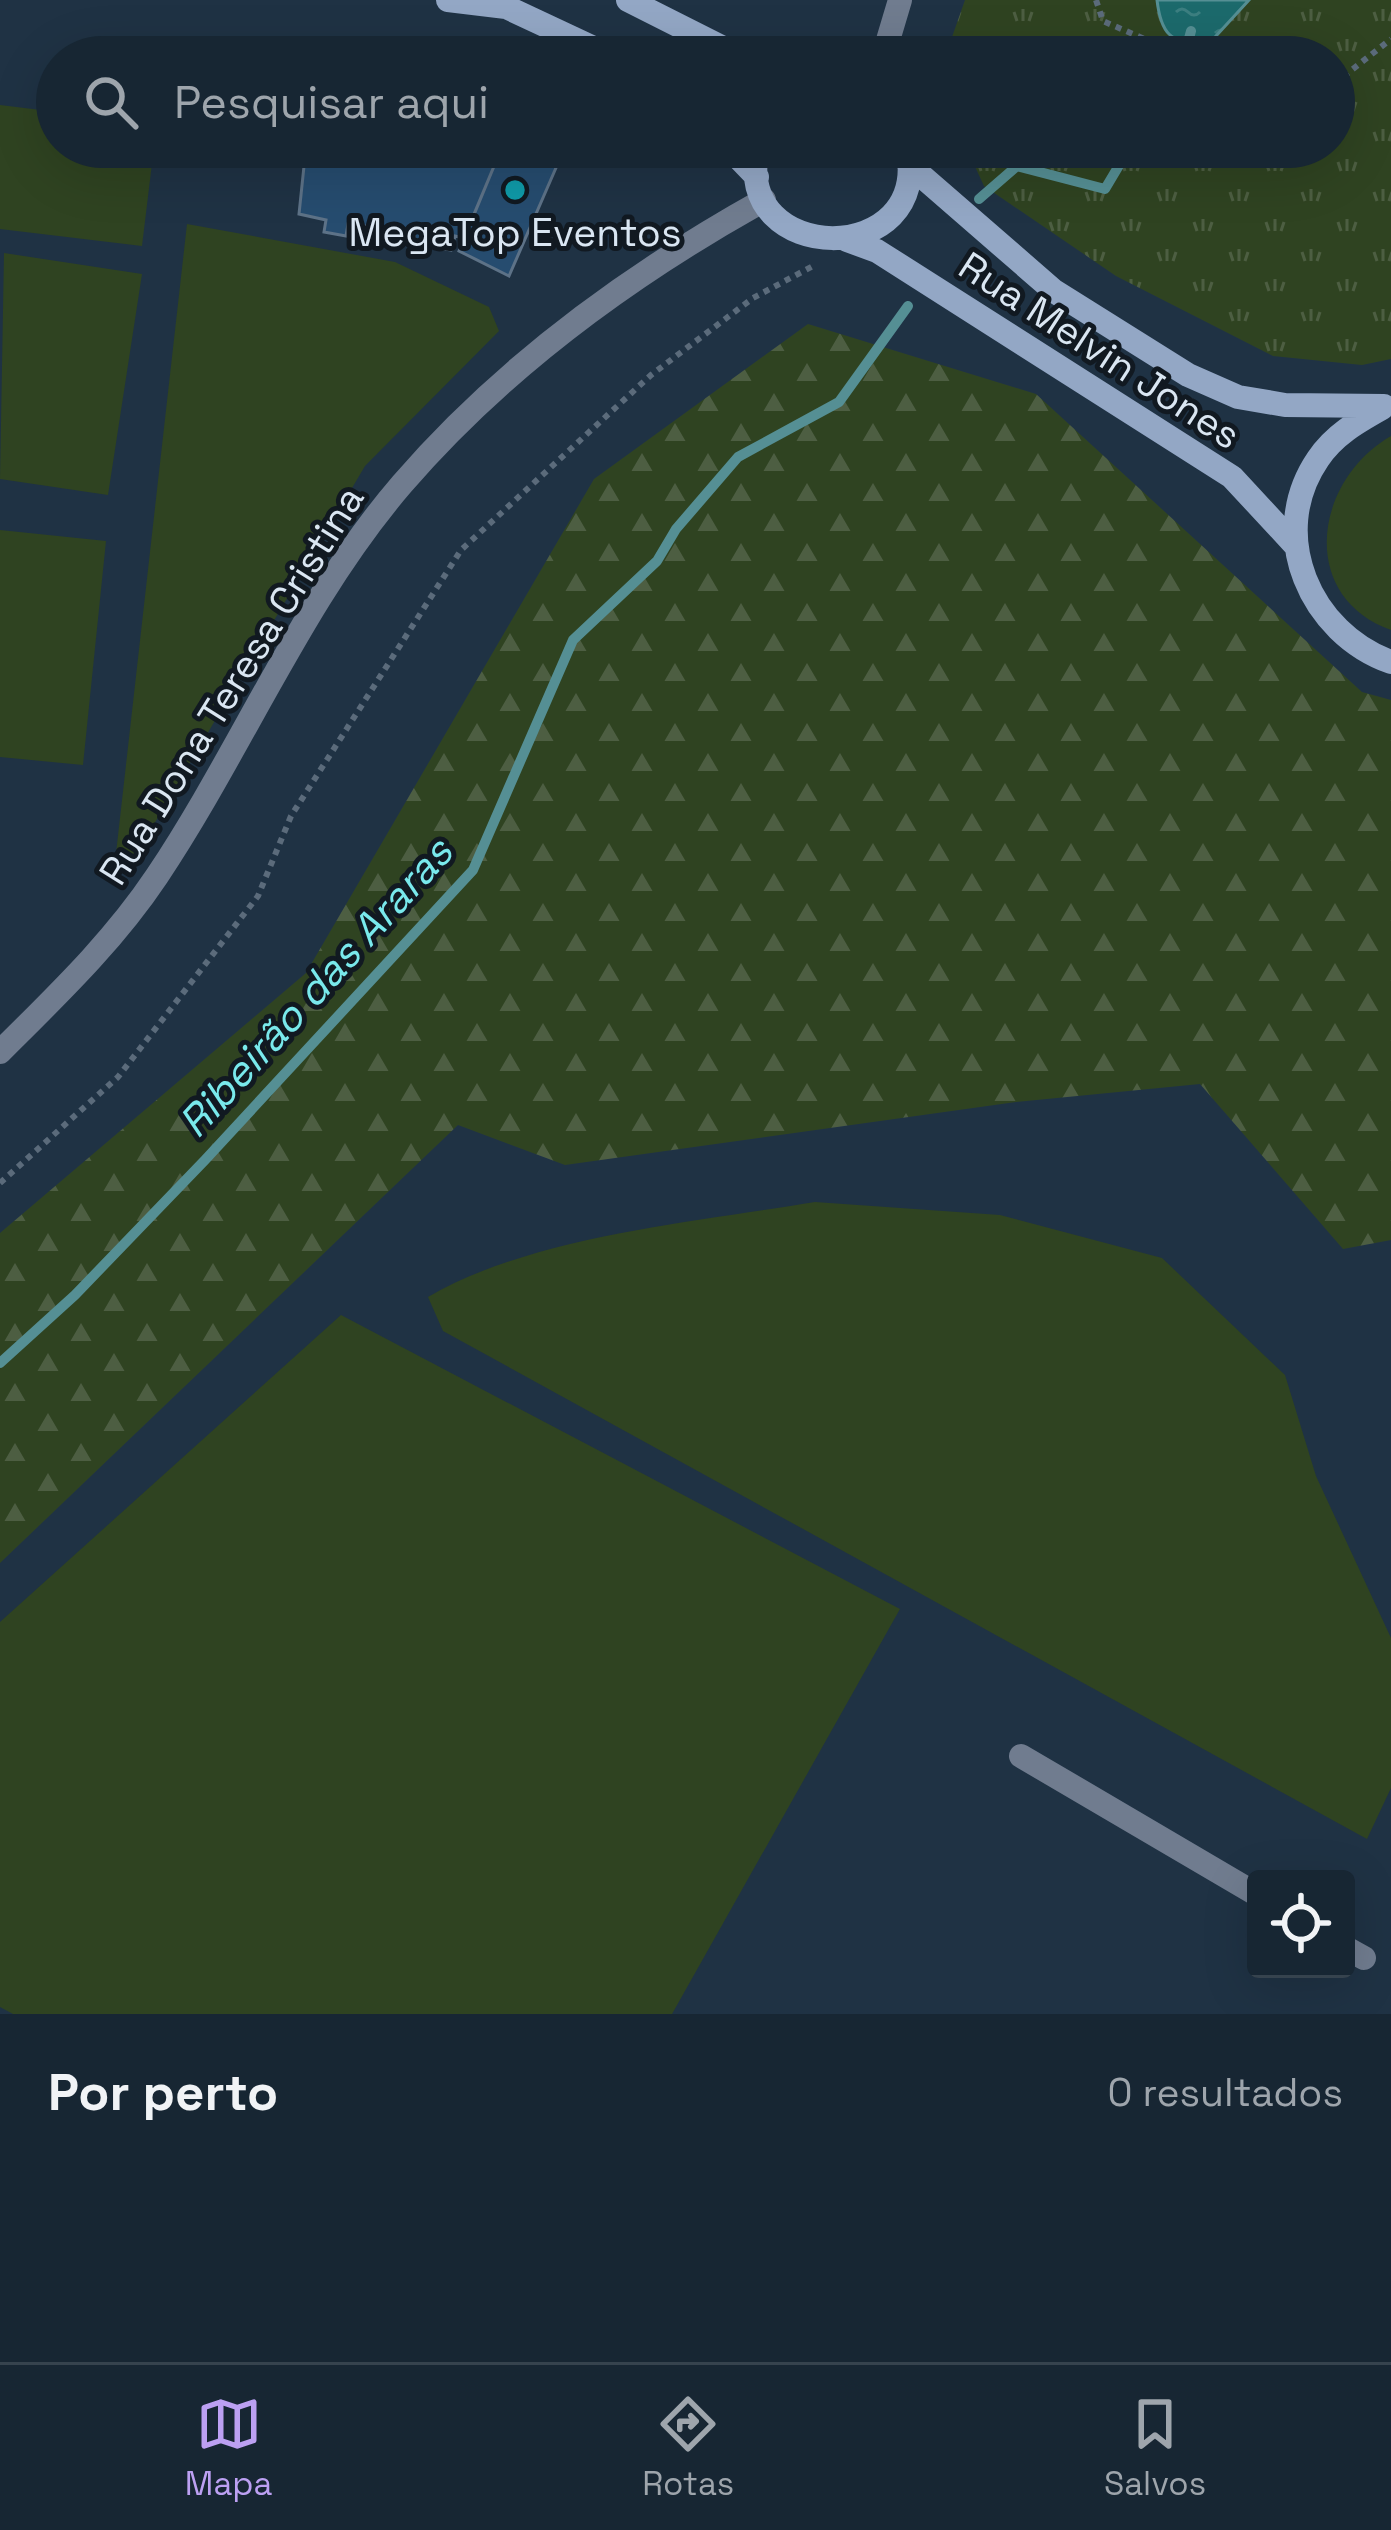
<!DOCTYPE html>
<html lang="pt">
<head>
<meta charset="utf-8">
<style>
  :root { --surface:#172633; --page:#202e3b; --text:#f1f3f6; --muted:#9ea5ac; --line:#36434e; --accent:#bca0f2 }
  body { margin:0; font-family:"Space Grotesk",sans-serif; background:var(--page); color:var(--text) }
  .controls { position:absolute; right:36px; bottom:36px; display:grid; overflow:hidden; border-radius:12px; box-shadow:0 12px 48px #0002 }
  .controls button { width:108px; height:108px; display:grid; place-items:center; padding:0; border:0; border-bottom:3px solid var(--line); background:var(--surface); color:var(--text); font:60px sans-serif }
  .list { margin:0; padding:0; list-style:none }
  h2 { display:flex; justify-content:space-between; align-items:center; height:156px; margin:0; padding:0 48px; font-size:51px }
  h2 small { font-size:39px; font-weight:400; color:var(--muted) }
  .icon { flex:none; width:66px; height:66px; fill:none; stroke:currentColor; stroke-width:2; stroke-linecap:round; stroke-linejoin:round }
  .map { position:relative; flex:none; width:1391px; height:2014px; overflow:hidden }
  .search { position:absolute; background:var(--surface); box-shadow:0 12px 48px #0002; left:36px; right:36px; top:36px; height:132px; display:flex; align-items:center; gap:30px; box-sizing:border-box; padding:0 42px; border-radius:66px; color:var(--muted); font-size:45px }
  .sheet { height:348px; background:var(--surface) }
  nav { display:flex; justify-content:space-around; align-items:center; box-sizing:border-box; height:168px; border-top:3px solid var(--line); background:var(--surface); font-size:33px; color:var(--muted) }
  nav a { display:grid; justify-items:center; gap:6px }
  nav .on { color:var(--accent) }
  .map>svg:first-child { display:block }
  .grass { fill:#2f4321 }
  .forest { fill:url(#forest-firs) }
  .park { fill:url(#park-tufts) }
  .water { fill:url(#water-ripples); stroke:#558f94; stroke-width:3 }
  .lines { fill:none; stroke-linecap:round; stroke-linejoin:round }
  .stream { stroke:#558f94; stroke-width:10 }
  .building { fill:#264c6f; stroke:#5d7287; stroke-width:3 }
  .path { stroke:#5b6b7b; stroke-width:6; stroke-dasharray:6 6; stroke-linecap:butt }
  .street { stroke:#707c8f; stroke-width:24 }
  .secondary { stroke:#93a7c5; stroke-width:24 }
  .culture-dot { fill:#0f9aa8; stroke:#111921; stroke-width:4.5 }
  .labels { text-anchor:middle; stroke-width:10; stroke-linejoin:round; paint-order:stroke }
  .poi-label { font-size:39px; fill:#dae6f2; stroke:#111921 }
  .street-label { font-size:39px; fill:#dae6f2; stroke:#111921 }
  .water-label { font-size:42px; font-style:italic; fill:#79e9ec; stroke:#111921 }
</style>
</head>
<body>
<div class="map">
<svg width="1391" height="2014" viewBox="0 0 1391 2014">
  <defs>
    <pattern id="forest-firs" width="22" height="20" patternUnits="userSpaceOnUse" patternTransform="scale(3)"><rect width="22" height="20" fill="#2f4321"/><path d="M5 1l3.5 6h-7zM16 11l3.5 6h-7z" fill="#4d5e42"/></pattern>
    <pattern id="park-tufts" width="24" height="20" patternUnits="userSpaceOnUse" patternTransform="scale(3)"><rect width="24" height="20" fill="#2f4321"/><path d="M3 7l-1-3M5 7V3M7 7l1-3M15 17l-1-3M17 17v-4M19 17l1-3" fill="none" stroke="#4d5e42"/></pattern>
    <pattern id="water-ripples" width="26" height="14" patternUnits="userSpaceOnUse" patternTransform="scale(3)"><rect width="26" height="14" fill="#1c6a6c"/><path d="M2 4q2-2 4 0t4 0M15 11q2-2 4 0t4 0" fill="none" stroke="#3c7f81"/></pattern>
  </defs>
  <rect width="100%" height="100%" fill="#1f3244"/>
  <path class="grass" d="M 0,105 L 57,112 L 57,147 L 154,147 L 142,246 L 0,229 Z
    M 187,224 L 395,262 L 489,307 L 499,331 L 365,466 L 137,853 L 113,880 Z
    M 4,253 L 142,274 L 108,495 L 0,479 Z
    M 1391,436 L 1391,630 C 1298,597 1313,481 1391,436 Z
    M 0,530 L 106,541 L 83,765 L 0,757 Z
    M 815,1202 L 1000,1215 L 1162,1258 L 1285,1375 L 1316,1476 L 1391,1638 L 1391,1788 L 1367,1839 L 443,1331 L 428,1297 C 532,1236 696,1222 815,1202 Z
    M 341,1315 L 900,1609 L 672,2014 L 13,2014 L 0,2007 L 0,1622 Z"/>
  <path class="forest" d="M 808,324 L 1036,394 L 1362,692 L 1391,700 L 1391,1240 L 1343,1249 L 1200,1084 L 1016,1102 L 565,1165 L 458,1125 L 0,1563 L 0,1233 L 306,973 L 594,479 Z"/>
  <path class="park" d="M 965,0 L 1391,0 L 1391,359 L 1362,365 L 1273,356 L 1116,276 L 984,186 L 966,147 L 1334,147 L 1334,57 L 945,57 Z"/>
  <path class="water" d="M 1157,0 L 1249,0 L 1204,49 C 1170,40 1161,35 1157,0 Z"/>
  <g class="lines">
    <path class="stream" d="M 1184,57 L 1191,31
      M 979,199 L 1017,166 L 1105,189 L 1130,147
      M 0,1363 L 75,1295 L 205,1160 L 473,870 L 573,640 L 657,561 L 676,529 L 738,457 L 839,402 L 908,306"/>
  </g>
  <path class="building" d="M 306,147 L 502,147 L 464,238 L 455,236 L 451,250 L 415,244 L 414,231 L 397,229 L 395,244 L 375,241 L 375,227 L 348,224 L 346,236 L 324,232 L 326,220 L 299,214 Z
    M 502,147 L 565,147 L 509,276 L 459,251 Z"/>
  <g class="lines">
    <path class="path" d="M 1096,0 L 1103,21 L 1186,57
      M 1334,84 L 1391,39
      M 0,1183 L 118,1077 L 258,896 L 291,816 L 461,550 L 651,375 L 753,298 L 813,266"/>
    <path class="street" d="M 883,57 L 900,0
      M 0,1052 C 56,996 113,942 157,876 C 242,749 302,600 402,484 C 502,368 631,274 764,200
      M 1021,1756 L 1256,1894
      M 1346,1948 L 1364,1958"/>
    <path class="secondary" d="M 448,0 L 506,7 L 613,57
      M 628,0 L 741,57
      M 728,147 L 757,177
      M 758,147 C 730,268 935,269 907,147
      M 909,165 L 1054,291 L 1188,375 L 1238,397 L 1285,405 L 1384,406
      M 847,240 L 877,251 L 1232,477 L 1296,546
      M 1382,408 C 1357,422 1334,435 1318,459 C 1266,535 1311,634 1391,662"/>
  </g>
  <circle class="culture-dot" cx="515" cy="190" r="12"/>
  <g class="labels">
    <g class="poi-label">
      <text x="515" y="246">MegaTop Eventos</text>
    </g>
    <g class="street-label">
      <text transform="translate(1100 350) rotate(33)" y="14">Rua Melvin Jones</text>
      <text transform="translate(231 685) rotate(-58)" y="14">Rua Dona Teresa Cristina</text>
    </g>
    <g class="water-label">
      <text transform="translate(315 987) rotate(-48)" y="15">Ribeirão das Araras</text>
    </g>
  </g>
</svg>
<div class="controls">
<button><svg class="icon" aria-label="locate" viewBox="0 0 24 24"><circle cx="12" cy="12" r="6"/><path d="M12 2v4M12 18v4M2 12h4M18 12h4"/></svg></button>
</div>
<div class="search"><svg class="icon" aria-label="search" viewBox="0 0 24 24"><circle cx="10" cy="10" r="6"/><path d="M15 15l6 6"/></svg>Pesquisar aqui</div>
</div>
<section class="sheet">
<h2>Por perto<small>0 resultados</small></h2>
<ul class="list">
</ul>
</section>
<nav>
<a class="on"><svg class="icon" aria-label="map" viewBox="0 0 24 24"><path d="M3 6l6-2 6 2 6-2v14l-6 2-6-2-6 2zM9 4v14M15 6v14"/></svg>Mapa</a>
<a><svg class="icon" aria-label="directions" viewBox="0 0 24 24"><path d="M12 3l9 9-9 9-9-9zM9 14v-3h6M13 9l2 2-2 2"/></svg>Rotas</a>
<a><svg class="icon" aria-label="saved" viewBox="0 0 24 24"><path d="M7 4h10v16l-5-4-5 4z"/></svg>Salvos</a>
</nav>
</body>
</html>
